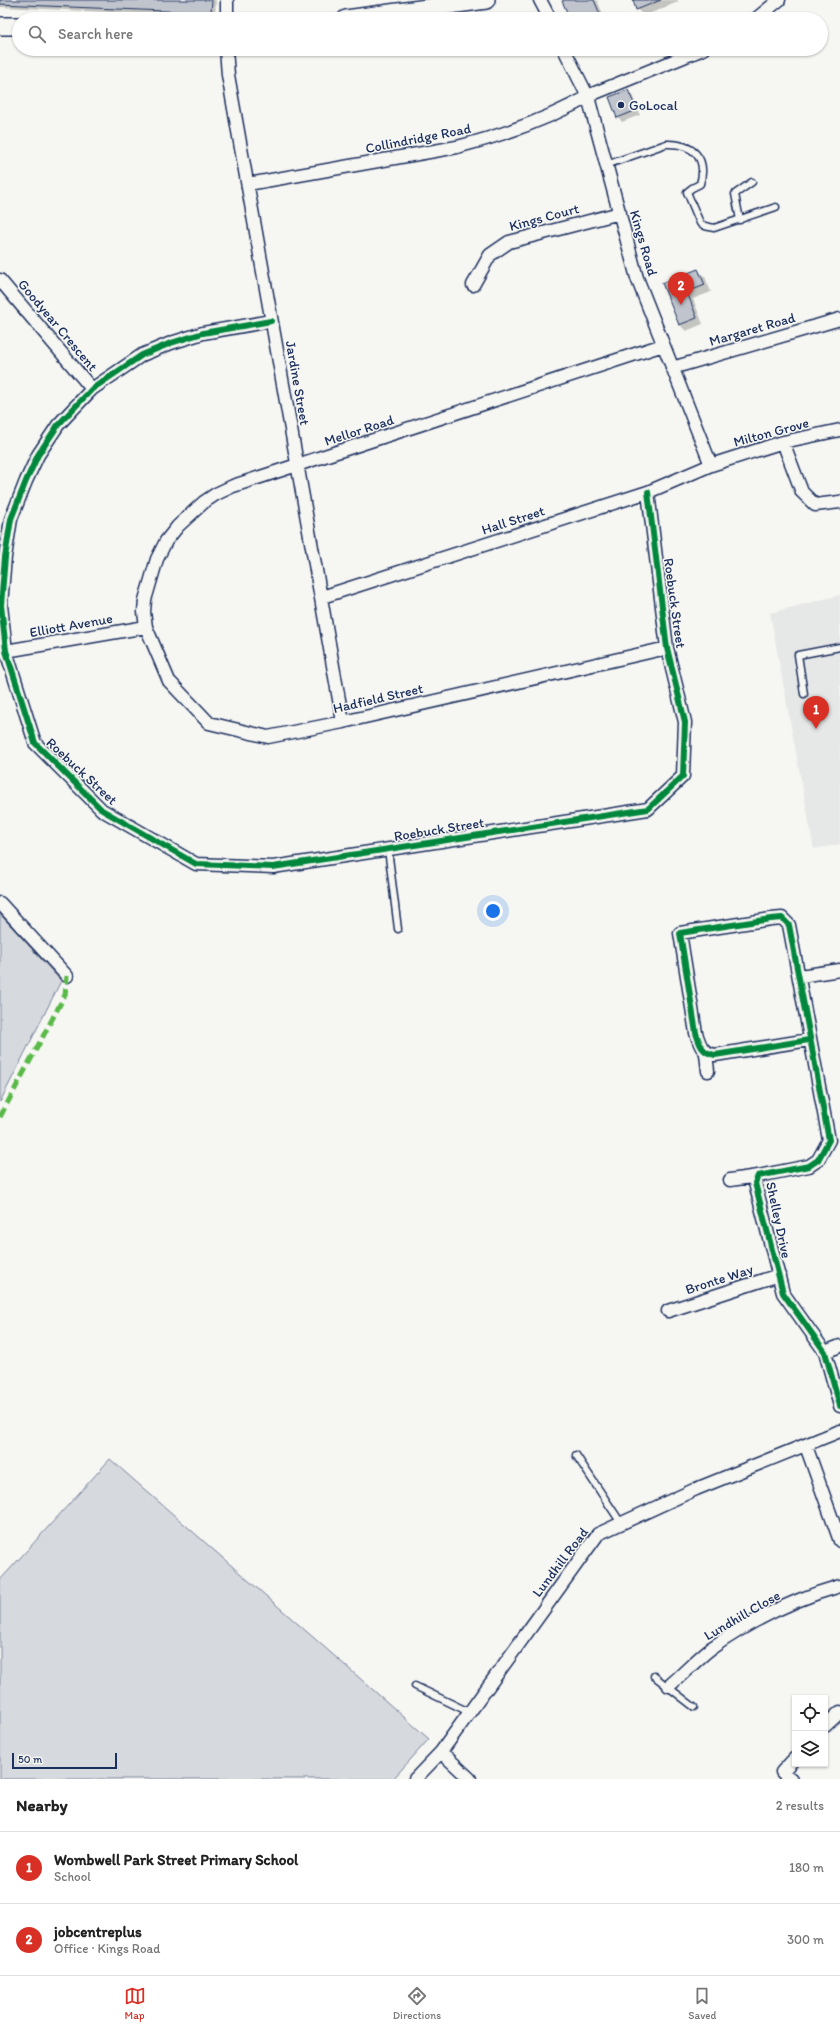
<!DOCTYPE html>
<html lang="en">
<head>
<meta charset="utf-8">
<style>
  :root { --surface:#fff; --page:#f6f6f6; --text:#222; --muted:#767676; --line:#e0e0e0; --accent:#d93025 }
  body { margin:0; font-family:Itim,sans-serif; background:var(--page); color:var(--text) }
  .controls { position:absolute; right:12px; bottom:12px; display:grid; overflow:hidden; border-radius:0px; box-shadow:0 1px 3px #0004 }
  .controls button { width:36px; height:36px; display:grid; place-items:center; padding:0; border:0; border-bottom:1px solid var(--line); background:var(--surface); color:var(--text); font:20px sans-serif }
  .scale { position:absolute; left:12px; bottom:10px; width:105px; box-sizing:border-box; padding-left:4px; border:2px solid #1b2f5e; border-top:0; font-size:11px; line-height:14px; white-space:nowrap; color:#1b2f5e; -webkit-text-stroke:3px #f6f6f2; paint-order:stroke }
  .you { position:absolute; left:493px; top:911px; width:14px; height:14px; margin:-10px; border:3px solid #fff; border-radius:50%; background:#1a73e8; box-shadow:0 0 0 6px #1a73e833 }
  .badge { display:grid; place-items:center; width:26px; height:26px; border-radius:50%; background:var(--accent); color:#fff; font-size:13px; font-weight:700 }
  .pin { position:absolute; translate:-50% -33px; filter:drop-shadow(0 1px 2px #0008) }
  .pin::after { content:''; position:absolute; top:21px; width:14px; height:12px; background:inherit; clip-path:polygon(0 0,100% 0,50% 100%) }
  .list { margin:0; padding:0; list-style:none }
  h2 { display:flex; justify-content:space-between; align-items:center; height:52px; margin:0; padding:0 16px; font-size:17px }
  h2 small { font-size:13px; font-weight:400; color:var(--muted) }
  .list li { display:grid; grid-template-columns:26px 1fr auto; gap:12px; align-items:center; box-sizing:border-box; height:72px; padding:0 16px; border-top:1px solid var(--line) }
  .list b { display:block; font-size:15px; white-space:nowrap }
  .list p { margin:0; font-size:13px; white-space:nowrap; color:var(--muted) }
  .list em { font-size:13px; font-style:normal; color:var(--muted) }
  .icon { flex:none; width:22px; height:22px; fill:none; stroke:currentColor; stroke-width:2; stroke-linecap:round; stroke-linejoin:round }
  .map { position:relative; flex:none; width:840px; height:1779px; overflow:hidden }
  .search { position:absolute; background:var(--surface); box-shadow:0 1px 3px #0004; left:12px; right:12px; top:12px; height:44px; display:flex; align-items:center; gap:10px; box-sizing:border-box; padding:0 14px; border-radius:22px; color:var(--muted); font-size:15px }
  .sheet { height:196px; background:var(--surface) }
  nav { display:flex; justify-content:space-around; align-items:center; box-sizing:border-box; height:56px; border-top:1px solid var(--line); background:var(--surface); font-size:11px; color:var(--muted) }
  nav a { display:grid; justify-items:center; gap:2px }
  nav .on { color:var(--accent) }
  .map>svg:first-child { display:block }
  .built { fill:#e6e7e7 }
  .green { fill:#d6d9dd; stroke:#78849e }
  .shadow { fill:#0003 }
  .building { fill:#c0c4cd; stroke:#1b2f5e }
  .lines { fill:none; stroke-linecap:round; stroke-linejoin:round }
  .service-casing { stroke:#1b2f5e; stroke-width:9 }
  .minor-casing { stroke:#1b2f5e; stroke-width:15 }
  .secondary-casing { stroke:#1b2f5e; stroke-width:20 }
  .service { stroke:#f6f6f2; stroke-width:6 }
  .minor { stroke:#f6f6f2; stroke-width:12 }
  .secondary { stroke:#f6f6f2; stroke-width:17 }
  .quiet { stroke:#58b947; stroke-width:5; stroke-dasharray:10 5; stroke-linecap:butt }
  .cycleway-casing { stroke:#f6f6f2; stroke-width:8 }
  .cycleway { stroke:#00873e; stroke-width:6 }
  .poi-dot { fill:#1b2f5e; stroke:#f6f6f2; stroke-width:1.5 }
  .labels { text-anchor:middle; stroke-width:3; stroke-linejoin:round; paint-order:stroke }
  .poi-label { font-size:14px; fill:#1b2f5e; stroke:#f6f6f2; text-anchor:start }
  .street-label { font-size:14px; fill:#1b2f5e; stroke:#f6f6f2 }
</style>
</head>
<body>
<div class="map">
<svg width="840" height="1779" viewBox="0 0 840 1779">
  <rect width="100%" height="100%" fill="#f6f6f2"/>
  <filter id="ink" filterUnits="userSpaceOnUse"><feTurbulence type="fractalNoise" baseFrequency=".025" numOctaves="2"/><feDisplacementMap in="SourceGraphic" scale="8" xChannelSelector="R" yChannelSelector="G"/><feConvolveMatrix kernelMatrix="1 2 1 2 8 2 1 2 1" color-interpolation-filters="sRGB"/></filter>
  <g filter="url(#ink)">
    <path class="built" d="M 840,595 L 840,844 L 814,849 L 770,613 Z"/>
    <path class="green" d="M 0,914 L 61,981 L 0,1102 Z
      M 110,1459 L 429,1739 L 393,1779 L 0,1779 L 0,1580 Z"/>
    <path class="shadow" d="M 0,0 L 216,0 L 215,17 L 0,7 Z
      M 567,0 L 597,0 L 605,19 L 571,19 Z
      M 634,0 L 678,0 L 678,2 L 644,16 L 637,9 Z
      M 628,91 L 632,95 L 640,115 L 622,122 L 618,117 Z
      M 698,270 L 705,277 L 711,292 L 693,299 L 703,324 L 686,331 L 679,324 L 664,283 Z"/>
    <path class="building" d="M 0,0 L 212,0 L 211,13 L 0,4 Z
      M 565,0 L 594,0 L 602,19 L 570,19 L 562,1 Z
      M 633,0 L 661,0 L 636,10 Z
      M 628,90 L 637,110 L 617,118 L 609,97 Z
      M 698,269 L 705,285 L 687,292 L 697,318 L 679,325 L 662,283 Z"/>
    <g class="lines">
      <g class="service-casing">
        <path id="service" d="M 606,165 L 666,144 C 692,143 708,157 700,184 L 692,188 L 687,192 L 700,223 L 705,226 L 714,228 L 776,207
          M 740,220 L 735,194 L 752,182
          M 804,694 L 798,655 L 840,647
          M 388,849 L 398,929
          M 576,1455 L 621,1523
          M 654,1676 L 694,1707
          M 415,1686 L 469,1712"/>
      </g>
      <g class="minor-casing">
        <path id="minor" d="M 540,0 L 550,19
          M 227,19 L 227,0
          M 756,19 L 779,0
          M 226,49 L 228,75 L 343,722
          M 564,49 L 588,97 L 637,278 L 711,465
          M 248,184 L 457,147 C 504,135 553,117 595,93 L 703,49
          M 0,280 L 92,389
          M 473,285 L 490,255 L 509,242 L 620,213
          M 271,321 L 203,333 L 171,343 L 142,355 L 92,389 L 58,425 L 38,455 L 26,481 L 11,519 L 5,557 L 1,605 L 6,651 L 35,743 L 102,810 L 196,864 L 273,867 L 648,809 L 683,776 L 685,722 L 667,648 L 648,492
          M 663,345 L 233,486 L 216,494 L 204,502 L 178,526 L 166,541 L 157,559 L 145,600 L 144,612 L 146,627 L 169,681 L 209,723 L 268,737 L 343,722 L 667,648
          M 672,368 L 840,319
          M 783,442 L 802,492 L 815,505 L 840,502
          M 322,597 L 648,492 L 711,465 L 783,442 L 840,430
          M 0,652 L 146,627
          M 0,903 L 67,976
          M 800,976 L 840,970
          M 809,1040 L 715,1055 C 702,1053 700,1045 696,1033 L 680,933 L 771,919 L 782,918 L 789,925 L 829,1140 L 818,1160 L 809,1166 L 758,1176 L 755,1183 L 783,1293 L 825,1352 L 840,1406
          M 706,1054 L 708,1071
          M 730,1180 L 758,1176
          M 668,1311 L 779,1275
          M 825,1352 L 840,1346
          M 806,1446 L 840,1541
          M 669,1686 C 683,1674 696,1660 710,1649 C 750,1621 794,1599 840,1586
          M 825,1726 L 840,1712
          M 441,1752 L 470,1779
          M 415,1779 L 441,1752 L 598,1534 L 696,1489 L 840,1431
          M 791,1779 L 782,1772 L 795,1758"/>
      </g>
      <g class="secondary-casing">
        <path id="secondary" d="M 346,19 L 486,0
          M 0,26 L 19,26"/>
      </g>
      <use href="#service" class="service"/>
      <use href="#minor" class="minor"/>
      <use href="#secondary" class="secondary"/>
      <path class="quiet" d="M 0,1117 L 65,995 L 67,976"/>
      <g class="cycleway-casing">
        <path id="cycleway" d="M 271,321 L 203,333 L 171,343 L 142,355 L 92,389 L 58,425 L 38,455 L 26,481 L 11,519 L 5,557 L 1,605 L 6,651 L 35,743 L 102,810 L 196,864 L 273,867 L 648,809 L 683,776 L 685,722 L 667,648 L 648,492
          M 809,1040 L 715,1055 C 702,1053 700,1045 696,1033 L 680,933 L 771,919 L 782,918 L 789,925 L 829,1140 L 818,1160 L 809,1166 L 758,1176 L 755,1183 L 783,1293 L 825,1352 L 840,1406"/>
      </g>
      <use href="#cycleway" class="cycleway"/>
    </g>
  </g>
  <circle class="poi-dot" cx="621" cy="105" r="4"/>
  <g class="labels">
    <g class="poi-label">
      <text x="629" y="110">GoLocal</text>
    </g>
    <g class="street-label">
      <text transform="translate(418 138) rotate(-11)" y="5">Collindridge Road</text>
      <text transform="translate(544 217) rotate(-15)" y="5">Kings Court</text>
      <text transform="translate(644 243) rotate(74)" y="5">Kings Road</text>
      <text transform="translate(58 325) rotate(50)" y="5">Goodyear Crescent</text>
      <text transform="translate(752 329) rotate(-16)" y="5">Margaret Road</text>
      <text transform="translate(298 383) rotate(80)" y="5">Jardine Street</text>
      <text transform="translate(359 430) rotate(-18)" y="5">Mellor Road</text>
      <text transform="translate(771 432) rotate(-15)" y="5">Milton Grove</text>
      <text transform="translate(513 520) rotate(-18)" y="5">Hall Street</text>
      <text transform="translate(675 603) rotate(82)" y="5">Roebuck Street</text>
      <text transform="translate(71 625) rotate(-10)" y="5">Elliott Avenue</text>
      <text transform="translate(378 698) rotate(-13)" y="5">Hadfield Street</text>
      <text transform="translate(82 771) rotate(43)" y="5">Roebuck Street</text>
      <text transform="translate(439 829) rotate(-9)" y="5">Roebuck Street</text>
      <text transform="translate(779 1220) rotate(78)" y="5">Shelley Drive</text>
      <text transform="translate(719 1279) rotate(-18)" y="5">Bronte Way</text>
      <text transform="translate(560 1562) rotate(-53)" y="5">Lundhill Road</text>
      <text transform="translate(742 1615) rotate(-30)" y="5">Lundhill Close</text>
    </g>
  </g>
</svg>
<div class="controls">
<button><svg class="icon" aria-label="locate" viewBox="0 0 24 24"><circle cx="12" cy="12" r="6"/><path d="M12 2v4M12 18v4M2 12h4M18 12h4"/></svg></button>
<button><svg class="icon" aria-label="layers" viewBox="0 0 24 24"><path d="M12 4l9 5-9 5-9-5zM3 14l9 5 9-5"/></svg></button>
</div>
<div class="scale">50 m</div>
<div class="you"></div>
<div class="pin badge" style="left:816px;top:729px">1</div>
<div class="pin badge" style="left:681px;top:305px">2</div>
<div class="search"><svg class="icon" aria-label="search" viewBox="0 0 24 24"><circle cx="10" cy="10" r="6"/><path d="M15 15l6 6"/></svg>Search here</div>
</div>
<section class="sheet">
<h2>Nearby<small>2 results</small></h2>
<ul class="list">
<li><span class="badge">1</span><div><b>Wombwell Park Street Primary School</b><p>School</p></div><em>180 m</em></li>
<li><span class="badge">2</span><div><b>jobcentreplus</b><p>Office · Kings Road</p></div><em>300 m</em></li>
</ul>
</section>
<nav>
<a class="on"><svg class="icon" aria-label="map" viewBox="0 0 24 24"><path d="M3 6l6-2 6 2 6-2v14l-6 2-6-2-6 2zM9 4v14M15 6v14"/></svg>Map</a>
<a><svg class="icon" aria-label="directions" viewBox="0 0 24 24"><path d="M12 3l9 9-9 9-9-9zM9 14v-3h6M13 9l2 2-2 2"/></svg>Directions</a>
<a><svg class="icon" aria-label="saved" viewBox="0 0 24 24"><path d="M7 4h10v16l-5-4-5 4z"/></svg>Saved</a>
</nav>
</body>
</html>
